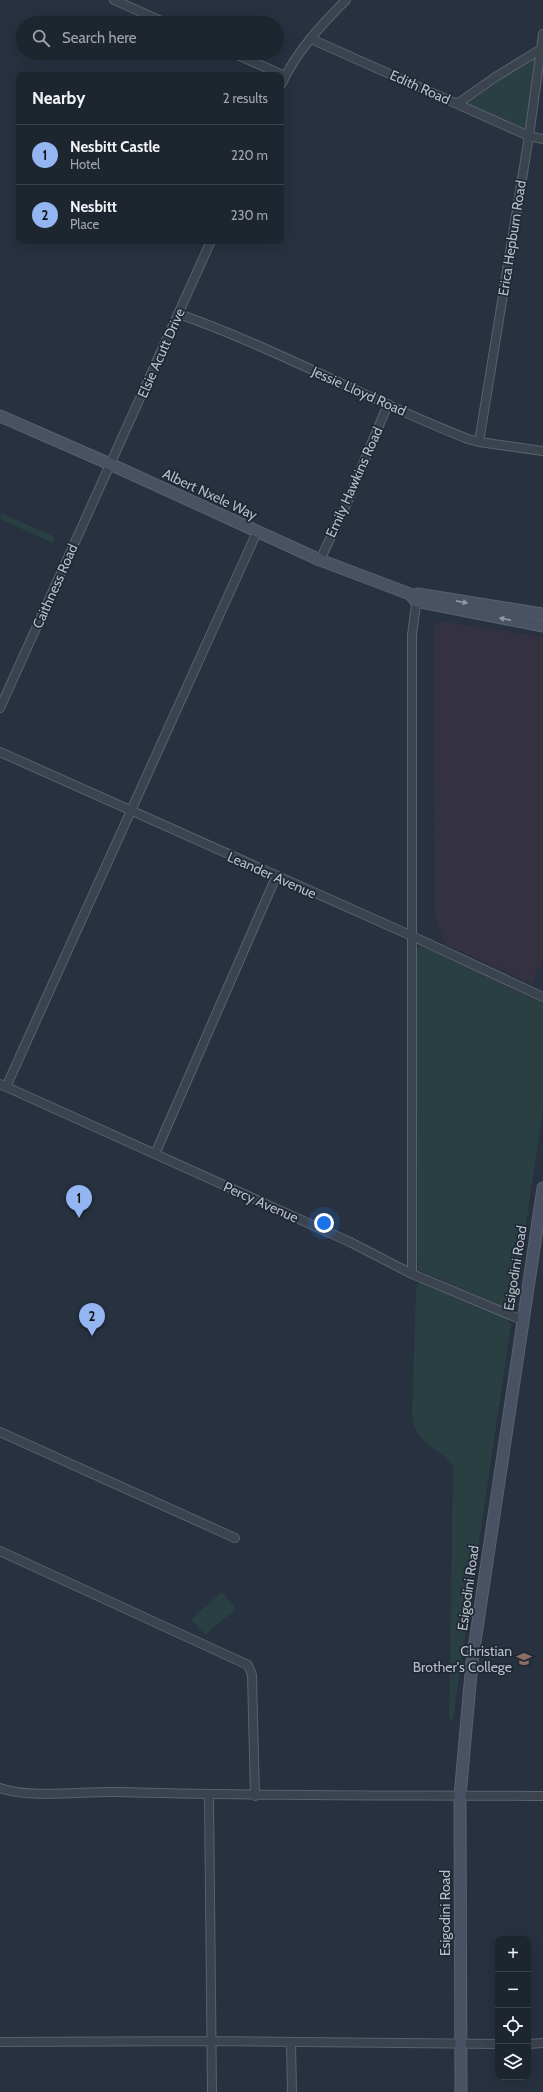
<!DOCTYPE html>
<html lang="en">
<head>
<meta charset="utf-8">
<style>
  :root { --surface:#1d252f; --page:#252d37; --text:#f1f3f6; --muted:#a0a5aa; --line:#3b424b; --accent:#93b6f3 }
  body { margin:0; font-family:Cabin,sans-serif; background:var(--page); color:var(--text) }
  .controls { position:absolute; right:12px; bottom:12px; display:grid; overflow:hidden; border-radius:8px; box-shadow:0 4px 16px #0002 }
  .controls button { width:36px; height:36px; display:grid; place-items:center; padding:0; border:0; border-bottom:1px solid var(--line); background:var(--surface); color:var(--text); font:20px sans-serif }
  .you { position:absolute; left:324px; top:1223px; width:14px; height:14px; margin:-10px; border:3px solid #fff; border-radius:50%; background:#1a73e8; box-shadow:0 0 0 6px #1a73e833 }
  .badge { display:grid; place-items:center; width:26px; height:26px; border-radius:50%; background:var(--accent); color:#111; font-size:13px; font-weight:700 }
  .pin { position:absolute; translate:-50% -33px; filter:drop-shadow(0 1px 2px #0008) }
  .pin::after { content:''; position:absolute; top:21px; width:14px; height:12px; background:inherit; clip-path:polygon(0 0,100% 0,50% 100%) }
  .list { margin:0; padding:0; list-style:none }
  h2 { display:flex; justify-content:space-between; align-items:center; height:52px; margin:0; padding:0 16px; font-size:17px }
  h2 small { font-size:13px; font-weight:400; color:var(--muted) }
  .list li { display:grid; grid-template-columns:26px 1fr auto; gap:12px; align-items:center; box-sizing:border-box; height:60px; padding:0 16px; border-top:1px solid var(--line) }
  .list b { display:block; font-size:15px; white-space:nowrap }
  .list p { margin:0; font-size:13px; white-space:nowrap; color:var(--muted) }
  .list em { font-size:13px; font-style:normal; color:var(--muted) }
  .icon { flex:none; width:22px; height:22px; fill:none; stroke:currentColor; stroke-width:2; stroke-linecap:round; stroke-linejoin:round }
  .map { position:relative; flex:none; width:543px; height:2092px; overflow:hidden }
  .search { position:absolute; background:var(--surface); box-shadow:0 4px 16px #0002; left:16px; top:16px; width:268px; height:44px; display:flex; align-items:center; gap:10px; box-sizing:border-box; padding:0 14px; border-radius:22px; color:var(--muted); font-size:15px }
  .panel { position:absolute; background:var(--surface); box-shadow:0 4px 16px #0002; left:16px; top:72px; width:268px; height:172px; border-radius:8px }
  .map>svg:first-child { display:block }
  .medical { fill:#343240 }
  .green { fill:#2a3f41 }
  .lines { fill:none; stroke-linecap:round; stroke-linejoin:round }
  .minor-casing { stroke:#59616d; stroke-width:10 }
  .secondary-casing { stroke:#59616d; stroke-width:13 }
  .minor { stroke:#3b434f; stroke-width:8 }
  .secondary { stroke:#495262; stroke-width:11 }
  .oneway { fill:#9098a6 }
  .labels { text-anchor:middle; stroke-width:3.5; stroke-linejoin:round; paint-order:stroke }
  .street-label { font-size:14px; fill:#b7beca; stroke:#202834 }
  .poi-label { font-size:14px; fill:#b7beca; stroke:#202834; text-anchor:end }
</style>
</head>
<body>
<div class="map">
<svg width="543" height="2092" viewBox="0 0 543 2092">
  <rect width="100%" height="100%" fill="#27313f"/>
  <path class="medical" d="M 441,621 L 543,637 L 543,960 L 532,984 L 446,945 L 435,918 L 434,627 Z"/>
  <path class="green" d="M 537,54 L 528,133 L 461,103 Z
    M 1,513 L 55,537 L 53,543 L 0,519 Z
    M 421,946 L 543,1003 L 543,1109 L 514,1307 L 508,1309 L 418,1270 L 416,948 Z
    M 422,1282 L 506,1318 L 511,1325 L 453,1719 L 449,1720 L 453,1466 C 436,1443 417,1448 412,1415 L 416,1288 L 418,1283 Z
    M 222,1592 L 236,1609 L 205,1635 L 191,1619 Z"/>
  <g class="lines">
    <g class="minor-casing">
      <path id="minor" d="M 114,0 L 166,23
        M 311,39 L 529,136 L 543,139
        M 233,53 L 285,76
        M 281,85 C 296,52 321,25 346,0
        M 457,104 L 494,78 L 541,49
        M 179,314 C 278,349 370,401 468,439 L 479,442 L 543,451
        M 479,442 L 529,136 L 543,34
        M 320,560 L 346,505 L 388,404
        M 0,708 L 211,241
        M 0,752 L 412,936 L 543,997
        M 0,1084 L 350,1242 L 412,1274 L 522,1320
        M 6,1087 L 257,532
        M 155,1154 L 276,877
        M 412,1274 L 412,635 L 417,597
        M 0,1432 L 235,1538
        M 0,1551 L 248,1665 L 252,1675 L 255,1796
        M 0,1788 C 28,1799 85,1791 117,1792 C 259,1796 401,1795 543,1796
        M 209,1795 L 212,2092
        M 0,2042 L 213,2041 L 498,2044
        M 291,2042 L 292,2092
        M 528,2044 L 543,2043"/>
    </g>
    <g class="secondary-casing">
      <path id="secondary" d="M 0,416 L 110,464 L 320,560 L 410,594 L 416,601 L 543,626
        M 418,594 L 543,614
        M 461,2092 L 460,1796 L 472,1662 L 543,1188"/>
    </g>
    <use href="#minor" class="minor"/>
    <use href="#secondary" class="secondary"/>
  </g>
  <defs><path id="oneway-solid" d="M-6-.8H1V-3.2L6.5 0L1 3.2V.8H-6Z"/></defs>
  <g class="oneway">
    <use href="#oneway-solid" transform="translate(462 602) rotate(11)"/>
    <use href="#oneway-solid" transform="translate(505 619) rotate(-168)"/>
  </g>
  <defs>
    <g id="school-bare" transform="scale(1.2)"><path d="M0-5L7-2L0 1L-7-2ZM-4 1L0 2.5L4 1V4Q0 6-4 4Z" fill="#8d6e63" stroke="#202834" stroke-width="2.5" paint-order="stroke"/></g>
  </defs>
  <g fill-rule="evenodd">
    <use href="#school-bare" x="524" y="1659"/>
  </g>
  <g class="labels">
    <g class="street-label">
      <text transform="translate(420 87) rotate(24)" y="5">Edith Road</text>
      <text transform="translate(512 238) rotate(-81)" y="5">Erica Hepburn Road</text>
      <text transform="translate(161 353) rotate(-66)" y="5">Elsie Acutt Drive</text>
      <text transform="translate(359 391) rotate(24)" y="5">Jessie Lloyd Road</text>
      <text transform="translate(354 482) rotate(-66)" y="5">Emily Hawkins Road</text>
      <text transform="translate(210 494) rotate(25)" y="5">Albert Nxele Way</text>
      <text transform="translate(55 586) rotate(-66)" y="5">Caithness Road</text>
      <text transform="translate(272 875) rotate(24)" y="5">Leander Avenue</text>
      <text transform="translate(261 1202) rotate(24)" y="5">Percy Avenue</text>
      <text transform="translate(515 1268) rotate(-81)" y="5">Esigodini Road</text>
      <text transform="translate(468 1588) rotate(-82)" y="5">Esigodini Road</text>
      <text transform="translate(445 1913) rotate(-90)" y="5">Esigodini Road</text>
    </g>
    <g class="poi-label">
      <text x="512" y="1656">Christian<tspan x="512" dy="16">Brother's College</tspan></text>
    </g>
  </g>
</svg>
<div class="controls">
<button>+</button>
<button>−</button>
<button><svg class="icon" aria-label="locate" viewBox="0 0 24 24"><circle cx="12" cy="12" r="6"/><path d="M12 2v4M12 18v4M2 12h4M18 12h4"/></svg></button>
<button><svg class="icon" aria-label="layers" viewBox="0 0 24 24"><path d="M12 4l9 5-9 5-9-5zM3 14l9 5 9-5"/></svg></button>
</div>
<div class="you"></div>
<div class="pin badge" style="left:79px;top:1218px">1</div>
<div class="pin badge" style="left:92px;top:1336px">2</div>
<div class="search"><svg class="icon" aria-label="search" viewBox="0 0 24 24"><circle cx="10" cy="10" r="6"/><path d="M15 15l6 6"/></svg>Search here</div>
<section class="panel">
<h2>Nearby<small>2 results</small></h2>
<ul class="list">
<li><span class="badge">1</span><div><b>Nesbitt Castle</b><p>Hotel</p></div><em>220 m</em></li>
<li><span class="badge">2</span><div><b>Nesbitt</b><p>Place</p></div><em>230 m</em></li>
</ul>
</section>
</div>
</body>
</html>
